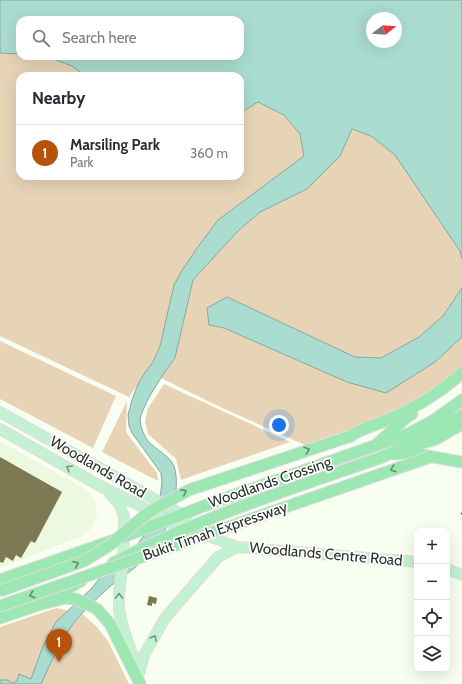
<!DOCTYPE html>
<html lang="en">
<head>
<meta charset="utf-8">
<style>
  :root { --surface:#fff; --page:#f7f7f7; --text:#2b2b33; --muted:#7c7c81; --line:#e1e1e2; --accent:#b45309 }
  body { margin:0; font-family:Cabin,sans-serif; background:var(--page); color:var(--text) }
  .controls { position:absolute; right:12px; bottom:12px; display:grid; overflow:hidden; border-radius:8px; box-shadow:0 4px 16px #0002 }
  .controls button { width:36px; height:36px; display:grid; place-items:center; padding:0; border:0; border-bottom:1px solid var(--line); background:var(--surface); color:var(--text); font:20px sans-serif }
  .compass { position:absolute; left:366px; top:12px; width:36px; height:36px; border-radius:50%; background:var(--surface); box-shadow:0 4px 16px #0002; rotate:73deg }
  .you { position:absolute; left:279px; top:425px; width:14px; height:14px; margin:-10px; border:3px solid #fff; border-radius:50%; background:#1a73e8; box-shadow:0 0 0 6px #1a73e833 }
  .badge { display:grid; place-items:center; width:26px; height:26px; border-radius:50%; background:var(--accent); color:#fff; font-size:13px; font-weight:700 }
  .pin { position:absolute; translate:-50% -33px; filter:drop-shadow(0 1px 2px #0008) }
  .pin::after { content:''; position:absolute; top:21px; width:14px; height:12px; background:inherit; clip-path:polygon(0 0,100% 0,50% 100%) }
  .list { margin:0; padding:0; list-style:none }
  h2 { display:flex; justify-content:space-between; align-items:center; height:52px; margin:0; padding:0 16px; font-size:17px }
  h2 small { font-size:13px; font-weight:400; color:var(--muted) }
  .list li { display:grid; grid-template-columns:26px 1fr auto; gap:12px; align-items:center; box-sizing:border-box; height:56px; padding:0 16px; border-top:1px solid var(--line) }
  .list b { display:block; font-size:15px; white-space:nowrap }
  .list p { margin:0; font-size:13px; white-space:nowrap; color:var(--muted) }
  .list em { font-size:13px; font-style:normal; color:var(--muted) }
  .icon { flex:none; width:22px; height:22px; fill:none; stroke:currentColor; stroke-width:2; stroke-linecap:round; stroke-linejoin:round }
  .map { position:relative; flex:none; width:462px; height:684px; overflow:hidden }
  .search { position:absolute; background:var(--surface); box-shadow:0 4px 16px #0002; left:16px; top:16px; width:228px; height:44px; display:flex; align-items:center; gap:10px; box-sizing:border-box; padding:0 14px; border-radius:12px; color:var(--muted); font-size:15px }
  .panel { position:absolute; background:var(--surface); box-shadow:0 4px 16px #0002; left:16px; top:72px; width:228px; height:108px; border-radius:12px }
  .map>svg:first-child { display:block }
  .built { fill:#edf8e0 }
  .green { fill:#e7d4b7 }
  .water { fill:#abdcd0; stroke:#85a89e; fill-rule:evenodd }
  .building { fill:#7c7953 }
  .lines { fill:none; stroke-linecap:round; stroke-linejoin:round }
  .major-casing { stroke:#dddedd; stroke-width:12 }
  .highway-casing { stroke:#dddedd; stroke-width:13 }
  .major { stroke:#c4f1d1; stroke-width:10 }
  .highway { stroke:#9ce7b2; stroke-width:11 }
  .rail { stroke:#6d7268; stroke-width:2; stroke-dasharray:8 4; stroke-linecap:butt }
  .highway-bridge-casing { stroke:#dddedd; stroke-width:13; stroke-linecap:butt }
  .highway-bridge { stroke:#9ce7b2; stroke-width:11 }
  .oneway { stroke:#648c6e }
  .oneway2 { stroke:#78907d }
  .labels { text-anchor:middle; stroke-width:3.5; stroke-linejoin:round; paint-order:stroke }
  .street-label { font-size:15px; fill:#2c3029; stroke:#fff }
</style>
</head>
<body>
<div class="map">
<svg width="462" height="684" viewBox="0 0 462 684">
  <rect width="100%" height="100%" fill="#f8fff1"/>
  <path class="built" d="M 0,441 L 85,489 L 92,495 L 96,505 L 97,515 L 93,526 L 84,535 L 0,568 Z"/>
  <path class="green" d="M 0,53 L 20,54 L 20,56 L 45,56 L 72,66 L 85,76 L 20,76 L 20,176 L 240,176 L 240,113 L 258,102 L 284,115 L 300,134 L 304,156 L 218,220 L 174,285 L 160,346 L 153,362 L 129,397 L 0,336 Z
    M 352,129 L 371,136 L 395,155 L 460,251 L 462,259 L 462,288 L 443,316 L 419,337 L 381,358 L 355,357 L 227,297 L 209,325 L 224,328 L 347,382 L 453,346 L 462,337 L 462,370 L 436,390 L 377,420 L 305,445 L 220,407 L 161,378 L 166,368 L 175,358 L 193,280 L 239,230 L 260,212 L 307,189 L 323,173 Z
    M 0,341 L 116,396 L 93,448 L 0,399 Z
    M 164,384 L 290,442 L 181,480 L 176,459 L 148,434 L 145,422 L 148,408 Z
    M 127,401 L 126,432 L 157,473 L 158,481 L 102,452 Z
    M 56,608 L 81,613 L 96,626 L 108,641 L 129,684 L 0,684 L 0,627 Z"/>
  <path class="water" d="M 0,0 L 462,0 L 462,259 L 460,251 L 395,155 L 371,136 L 352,129 L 340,156 L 307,189 L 260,212 L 239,230 L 193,280 L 175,358 C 166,369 140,408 140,421 C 141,428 144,436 148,441 C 156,450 169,455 174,466 C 179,481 175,499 172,514 C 168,529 154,548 143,560 C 135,569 123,576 113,584 C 100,595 87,608 76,620 C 61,639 51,662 41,684 L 0,684 L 0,680 L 7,680 L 13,683 L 17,680 L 19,674 L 31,679 L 43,646 L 56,622 L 91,589 L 100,578 L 134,549 L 154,522 L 160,498 L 162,482 L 161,473 L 132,433 L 129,426 L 128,415 L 132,400 L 138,384 L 144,374 L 153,362 L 160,346 L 174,285 L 183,269 L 195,251 L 218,220 L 304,156 L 300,134 L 284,115 L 258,102 L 240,113 L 240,76 L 85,76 L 72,66 L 45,56 L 240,56 L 240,20 L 20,20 L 20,54 L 0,53 ZM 372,18 L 396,18 L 396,42 L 372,42 Z
    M 462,288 L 462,337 L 435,362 L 386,393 L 347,382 L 224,328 L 209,325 L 207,308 L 227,297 L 355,357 L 381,358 L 419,337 L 443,316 Z"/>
  <path class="building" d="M 0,457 L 62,492 L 35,543 L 31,541 L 21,558 L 16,555 L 13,561 L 6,557 L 3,563 L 0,562 Z
    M 149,596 L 157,598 L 156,604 L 152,603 L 152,606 L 147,605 Z"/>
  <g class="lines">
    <g class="major-casing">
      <path id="major" d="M 0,412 L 181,514 L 196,531 L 237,547 L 417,562
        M 0,429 L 102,487 L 139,505 L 184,530
        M 110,494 L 119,504 L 124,516 L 123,558 L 119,593 L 119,610 L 122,624 L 138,672
        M 447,569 L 462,575
        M 139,674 L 144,655 L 165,618 L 218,557 L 237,547"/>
    </g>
    <g class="highway-casing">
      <path id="highway" d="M 351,436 C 361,428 375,426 387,420 C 415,408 440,393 462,373
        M 378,443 L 407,417 L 412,414
        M 416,445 L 436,439 L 462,424
        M 394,454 L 411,453 L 462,462
        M 113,563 C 199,518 290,489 380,458 L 402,448 L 462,415
        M 0,580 L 123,537 L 212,503 L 408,434 L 434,420 L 462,400
        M 38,605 L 81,581
        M 0,618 L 38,605 L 65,598 L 76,599 L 97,609 L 110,624 L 140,684"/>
    </g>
    <use href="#major" class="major"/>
    <use href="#highway" class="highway"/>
    <path class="rail" d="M 461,513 L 462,514"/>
    <g class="highway-bridge-casing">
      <path id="highway-bridge" d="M 0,591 L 84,561 L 110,545 L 144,516 L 156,508 L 189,490 L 351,436
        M 0,606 L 430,457"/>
    </g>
    <use href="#highway-bridge" class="highway-bridge"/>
  </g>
  <defs><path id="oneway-chevron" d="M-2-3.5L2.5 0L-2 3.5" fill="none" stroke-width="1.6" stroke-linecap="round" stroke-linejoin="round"/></defs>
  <g class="oneway">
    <use href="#oneway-chevron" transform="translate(307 450) rotate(-19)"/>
    <use href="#oneway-chevron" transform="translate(393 469) rotate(161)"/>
    <use href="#oneway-chevron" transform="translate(184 492) rotate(-26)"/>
    <use href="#oneway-chevron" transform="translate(76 564) rotate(-23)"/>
    <use href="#oneway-chevron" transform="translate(32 595) rotate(161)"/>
  </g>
  <g class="oneway2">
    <use href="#oneway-chevron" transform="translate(69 468) rotate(-150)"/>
    <use href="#oneway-chevron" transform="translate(119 596) rotate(-90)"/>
    <use href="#oneway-chevron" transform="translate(154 638) rotate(-60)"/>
  </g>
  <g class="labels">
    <g class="street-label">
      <text transform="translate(98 467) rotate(30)" y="5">Woodlands Road</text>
      <text transform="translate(270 482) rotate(-19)" y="5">Woodlands Crossing</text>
      <text transform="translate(215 531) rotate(-19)" y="5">Bukit Timah Expressway</text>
      <text transform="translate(326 554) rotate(5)" y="5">Woodlands Centre Road</text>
    </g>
  </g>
</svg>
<div class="controls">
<button>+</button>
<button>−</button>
<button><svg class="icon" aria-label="locate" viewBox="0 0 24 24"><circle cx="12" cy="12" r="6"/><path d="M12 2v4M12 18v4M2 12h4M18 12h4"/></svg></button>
<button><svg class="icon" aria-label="layers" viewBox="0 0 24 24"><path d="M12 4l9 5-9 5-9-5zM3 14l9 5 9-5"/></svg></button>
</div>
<svg class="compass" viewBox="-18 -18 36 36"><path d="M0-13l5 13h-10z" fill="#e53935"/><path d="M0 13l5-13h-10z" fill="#7c7c81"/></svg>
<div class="you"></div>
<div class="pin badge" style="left:59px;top:662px">1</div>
<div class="search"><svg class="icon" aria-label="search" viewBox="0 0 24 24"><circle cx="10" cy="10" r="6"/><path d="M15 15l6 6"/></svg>Search here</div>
<section class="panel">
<h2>Nearby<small></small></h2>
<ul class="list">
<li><span class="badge">1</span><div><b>Marsiling Park</b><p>Park</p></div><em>360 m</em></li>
</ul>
</section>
</div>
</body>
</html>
